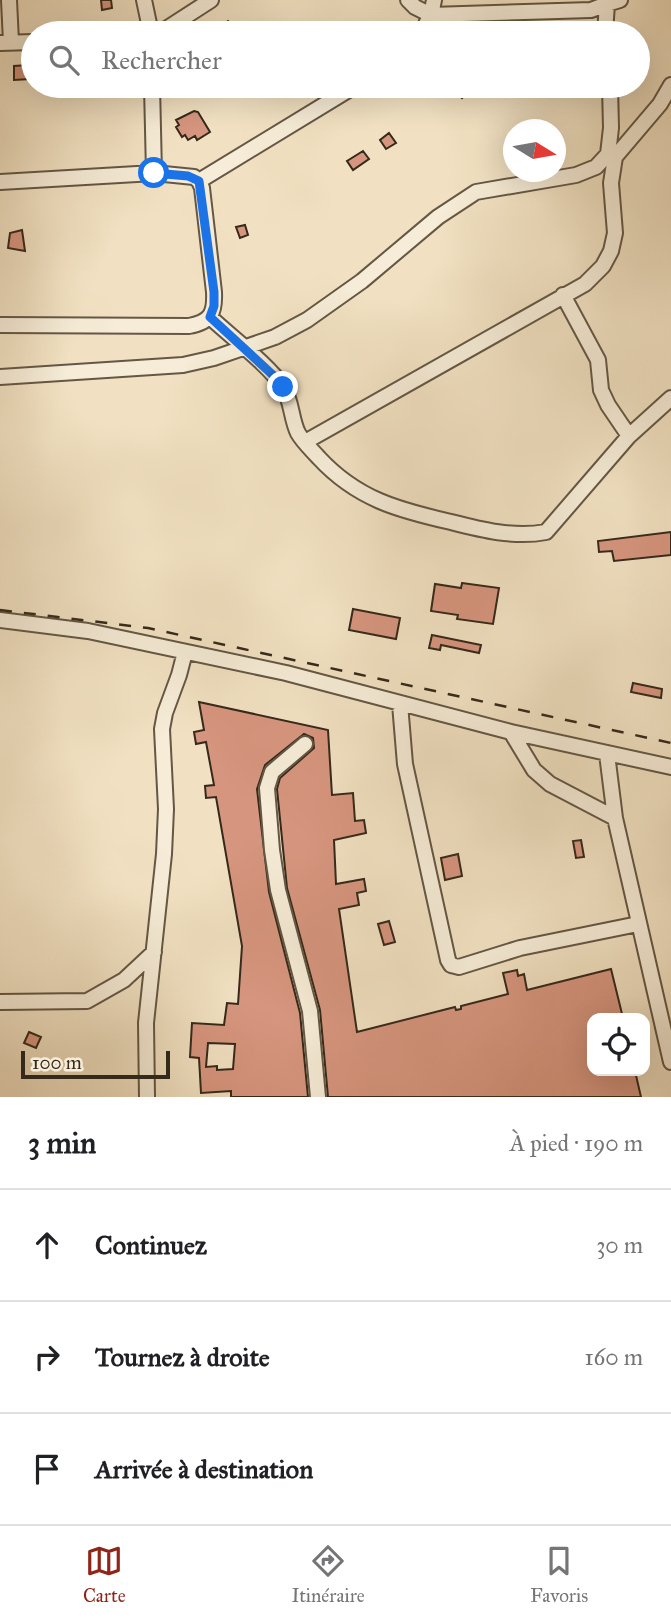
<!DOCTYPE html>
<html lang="fr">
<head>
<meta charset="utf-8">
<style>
  :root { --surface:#fff; --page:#f6f6f6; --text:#202124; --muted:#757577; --line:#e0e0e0; --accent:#8f2418 }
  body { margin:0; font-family:"IM FELL Great Primer",serif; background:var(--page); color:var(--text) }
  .controls { position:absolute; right:21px; bottom:21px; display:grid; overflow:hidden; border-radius:14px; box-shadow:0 7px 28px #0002 }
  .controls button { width:63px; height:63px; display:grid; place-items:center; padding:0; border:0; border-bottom:2px solid var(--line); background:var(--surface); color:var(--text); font:35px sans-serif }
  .compass { position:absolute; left:503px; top:119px; width:63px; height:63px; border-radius:50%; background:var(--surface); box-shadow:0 7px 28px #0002; rotate:101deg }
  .scale { position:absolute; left:21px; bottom:18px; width:149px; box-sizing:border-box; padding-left:7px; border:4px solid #35291b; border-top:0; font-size:19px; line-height:24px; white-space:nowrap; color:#35291b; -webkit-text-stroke:5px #f6ecd7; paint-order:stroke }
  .stop { position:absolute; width:21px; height:21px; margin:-16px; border:5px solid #1a73e8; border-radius:50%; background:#fff }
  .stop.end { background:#1a73e8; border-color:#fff; box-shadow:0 2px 7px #0008 }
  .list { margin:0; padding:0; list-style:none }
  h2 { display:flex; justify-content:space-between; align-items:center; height:91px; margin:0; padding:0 28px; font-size:30px }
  h2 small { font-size:23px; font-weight:400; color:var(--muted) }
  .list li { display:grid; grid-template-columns:46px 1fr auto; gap:21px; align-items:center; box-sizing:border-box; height:112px; padding:0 28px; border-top:2px solid var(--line) }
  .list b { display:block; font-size:26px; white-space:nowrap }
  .list em { font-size:23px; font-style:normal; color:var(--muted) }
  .icon { flex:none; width:38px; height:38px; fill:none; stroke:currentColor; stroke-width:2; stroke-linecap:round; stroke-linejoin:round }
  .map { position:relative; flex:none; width:671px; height:1097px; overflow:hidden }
  .search { position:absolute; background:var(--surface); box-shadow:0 7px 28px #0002; left:21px; right:21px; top:21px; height:77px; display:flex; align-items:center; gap:18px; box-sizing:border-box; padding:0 24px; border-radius:38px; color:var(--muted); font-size:26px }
  .sheet { height:427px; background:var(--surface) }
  nav { display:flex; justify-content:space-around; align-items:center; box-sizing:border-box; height:98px; border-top:2px solid var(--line); background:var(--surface); font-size:19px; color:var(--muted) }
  nav a { display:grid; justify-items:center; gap:4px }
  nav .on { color:var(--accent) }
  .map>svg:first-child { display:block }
  .building { fill:#d6957e; stroke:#35291b; stroke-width:2; fill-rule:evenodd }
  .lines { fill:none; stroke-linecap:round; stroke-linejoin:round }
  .minor-casing { stroke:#645745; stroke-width:18 }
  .minor { stroke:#f6ecd7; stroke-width:14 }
  .rail { stroke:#35291b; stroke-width:2.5; stroke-dasharray:12 12; stroke-linecap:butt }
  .route { stroke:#1a73e8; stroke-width:9 }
</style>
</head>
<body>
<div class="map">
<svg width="671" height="1097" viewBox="0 0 671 1097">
  <rect width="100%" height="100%" fill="#f1e1c2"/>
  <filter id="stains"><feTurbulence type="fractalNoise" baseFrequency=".00286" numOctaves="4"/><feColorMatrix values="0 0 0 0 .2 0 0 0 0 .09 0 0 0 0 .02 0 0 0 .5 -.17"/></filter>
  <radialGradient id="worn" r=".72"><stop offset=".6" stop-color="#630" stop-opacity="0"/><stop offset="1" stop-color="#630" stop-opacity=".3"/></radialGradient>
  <path class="building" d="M 101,0 L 111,0 L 112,8 L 102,10 Z
    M 228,21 L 237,33 L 210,33 Z
    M 469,23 L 471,25 L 469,27 L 475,33 L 462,33 L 454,24 Z
    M 29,65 L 30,79 L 14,80 L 14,66 Z
    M 450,86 L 474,86 L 462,98 Z
    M 194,111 L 198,112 L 210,132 L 197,140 L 195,136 L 188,140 L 185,135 L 182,137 L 176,127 L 179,125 L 176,120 Z
    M 389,133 L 396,143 L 386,149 L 380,140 Z
    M 363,151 L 369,159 L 353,170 L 347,161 Z
    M 245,225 L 248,235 L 240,238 L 236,227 Z
    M 22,230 L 25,251 L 8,248 L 10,233 Z
    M 671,532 L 671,555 L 614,561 L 612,551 L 599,552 L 598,541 Z
    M 462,583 L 499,588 L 493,624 L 457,619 L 458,615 L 431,611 L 435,584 L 461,588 Z
    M 353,609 L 400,618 L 396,639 L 349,630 Z
    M 432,635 L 481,645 L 479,653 L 441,645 L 440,650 L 429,648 Z
    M 633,683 L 662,689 L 661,698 L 631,692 Z
    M 199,702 L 328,730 L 332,795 L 353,793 L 355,821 L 364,820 L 366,833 L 334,840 L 336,884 L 364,879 L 366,891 L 357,893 L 359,905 L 339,909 L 357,1032 L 455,1007 L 456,1010 L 461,1009 L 461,1006 L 508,994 L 503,973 L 517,970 L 518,976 L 524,974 L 527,990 L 611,969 L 623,1018 L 592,1018 L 592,1071 L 635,1071 L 641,1097 L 328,1097 L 320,1010 L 287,888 L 277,789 L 280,778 L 314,748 L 313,738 L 304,734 L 265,765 L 257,789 L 269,892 L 300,1013 L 308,1097 L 231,1097 L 231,1091 L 201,1093 L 199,1058 L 190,1057 L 192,1023 L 224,1025 L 227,1003 L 238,1004 L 242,946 L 216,797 L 206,798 L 205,786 L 214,785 L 206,742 L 196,744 L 194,732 L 204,730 ZM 208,1043 L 235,1044 L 233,1069 L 217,1070 L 217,1066 L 206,1067 Z
    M 581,840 L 584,857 L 576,858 L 573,841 Z
    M 458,854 L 462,876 L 445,880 L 441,858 Z
    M 389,921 L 395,942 L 384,945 L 378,924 Z
    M 29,1032 L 41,1037 L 36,1048 L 24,1043 Z"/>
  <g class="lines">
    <g class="minor-casing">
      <path id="minor" d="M 9,0 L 11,42
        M 144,0 L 151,33
        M 408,0 L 415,7 L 431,15 L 591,10 L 607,4
        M 160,33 L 211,0
        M 421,33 L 431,15 L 434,0
        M 605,33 L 607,4 L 620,0
        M 0,43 L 33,42
        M 199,181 L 355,86
        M 0,182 L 154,173
        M 563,295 L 598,360 L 601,390 L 608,405 L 629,436
        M 210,317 C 230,336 270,366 283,387 C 292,401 291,419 298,433 C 303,442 312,450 319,458 C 357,499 398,510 451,522 C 482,530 514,538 546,532 L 629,436 L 671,398
        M 0,325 L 189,326 C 211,322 215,313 214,292 L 202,188 L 199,181 L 194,177 L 154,173 L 152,86
        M 0,377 L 183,365 L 214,358 L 275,337 L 307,320 L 362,281 L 438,217 L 476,192 L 576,175 L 596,167 L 608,154 L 611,128 L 610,86
        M 305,442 L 585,284 L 603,266 L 611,251 L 615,233 L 611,183 L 615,157 L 660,104 L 671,85
        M 0,620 L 88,631 L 286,673 L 511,732 L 671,767
        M 400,704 L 405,764 L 448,960 L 451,965 L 459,967 L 520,948 L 638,924
        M 511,732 L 534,770 L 550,784 L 615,818
        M 305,744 L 272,772 L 267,788 L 272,850 L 278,890 L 310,1011 L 318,1097
        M 607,754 L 615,818 L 671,1062
        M 0,1002 L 87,1001 L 124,980 L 154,952
        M 147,1097 L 146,1023 L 164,854 L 166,809 L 162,729 L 165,713 L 179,675 L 185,652"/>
    </g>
    <use href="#minor" class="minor"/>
    <path class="rail" d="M 0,610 L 148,628 L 671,743"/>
  </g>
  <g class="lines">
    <path class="route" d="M 154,173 L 188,176 L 199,181 L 214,292 L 214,306 L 210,317 L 275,377 L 283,387"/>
  </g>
  <rect width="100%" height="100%" filter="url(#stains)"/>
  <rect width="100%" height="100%" fill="url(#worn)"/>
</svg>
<div class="controls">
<button><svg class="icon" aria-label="locate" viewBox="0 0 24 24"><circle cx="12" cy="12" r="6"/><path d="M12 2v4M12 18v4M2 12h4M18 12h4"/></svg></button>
</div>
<svg class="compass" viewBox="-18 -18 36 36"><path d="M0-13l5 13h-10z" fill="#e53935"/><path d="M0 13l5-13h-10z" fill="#757577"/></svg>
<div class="scale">100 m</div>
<div class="stop" style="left:154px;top:173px"></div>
<div class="stop end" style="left:283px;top:387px"></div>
<div class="search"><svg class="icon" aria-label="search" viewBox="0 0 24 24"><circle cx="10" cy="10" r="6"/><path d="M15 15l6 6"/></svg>Rechercher</div>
</div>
<section class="sheet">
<h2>3 min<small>À pied · 190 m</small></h2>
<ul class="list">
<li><svg class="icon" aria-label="ahead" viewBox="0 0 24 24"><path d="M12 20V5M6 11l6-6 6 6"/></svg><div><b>Continuez</b></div><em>30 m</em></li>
<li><svg class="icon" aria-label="right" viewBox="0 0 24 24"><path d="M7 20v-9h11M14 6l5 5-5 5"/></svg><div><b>Tournez à droite</b></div><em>160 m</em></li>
<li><svg class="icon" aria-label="arrive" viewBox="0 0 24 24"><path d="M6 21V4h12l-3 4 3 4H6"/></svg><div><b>Arrivée à destination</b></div></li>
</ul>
</section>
<nav>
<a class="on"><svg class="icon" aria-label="map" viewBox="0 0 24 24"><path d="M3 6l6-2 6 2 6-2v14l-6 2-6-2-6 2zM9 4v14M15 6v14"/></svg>Carte</a>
<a><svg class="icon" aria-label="directions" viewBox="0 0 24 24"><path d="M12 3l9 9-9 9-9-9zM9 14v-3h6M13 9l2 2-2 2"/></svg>Itinéraire</a>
<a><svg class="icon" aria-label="saved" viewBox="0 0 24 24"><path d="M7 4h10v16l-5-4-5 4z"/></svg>Favoris</a>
</nav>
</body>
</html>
